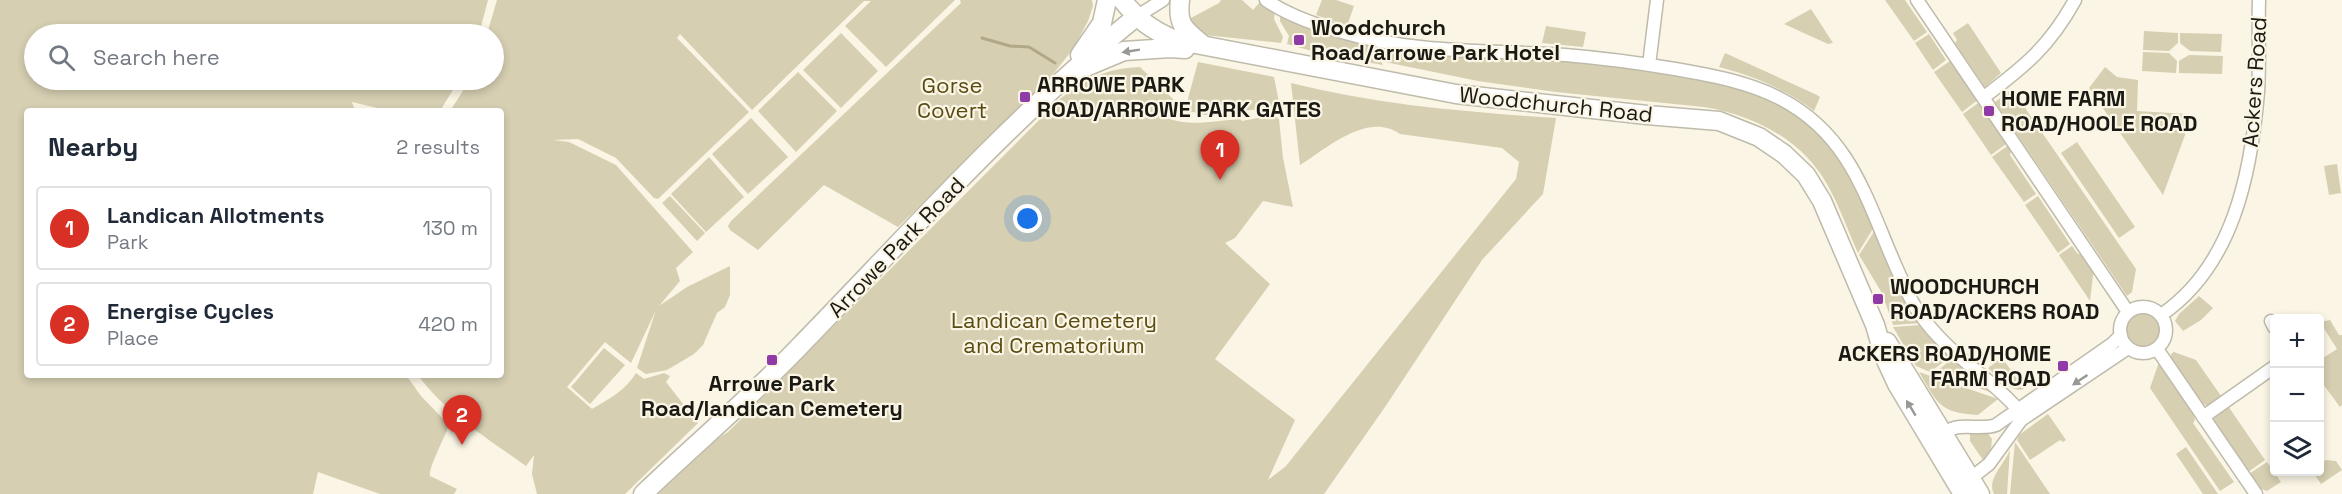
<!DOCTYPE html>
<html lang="en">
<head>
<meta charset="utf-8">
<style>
  :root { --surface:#fff; --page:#f2f2f3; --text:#1f2937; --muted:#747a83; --line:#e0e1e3; --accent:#d93025 }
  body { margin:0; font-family:"Space Grotesk",sans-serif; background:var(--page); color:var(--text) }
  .controls { position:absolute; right:18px; bottom:18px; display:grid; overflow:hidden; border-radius:6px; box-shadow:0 3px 9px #0003 }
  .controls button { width:54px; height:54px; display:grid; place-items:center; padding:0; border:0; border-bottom:2px solid var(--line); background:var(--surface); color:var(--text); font:30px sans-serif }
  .you { position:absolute; left:1028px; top:219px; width:21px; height:21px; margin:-15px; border:4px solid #fff; border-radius:50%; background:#1a73e8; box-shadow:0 0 0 9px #1a73e833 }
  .badge { display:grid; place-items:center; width:39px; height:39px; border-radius:50%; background:var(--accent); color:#fff; font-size:20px; font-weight:700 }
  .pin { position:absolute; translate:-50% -50px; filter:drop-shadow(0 2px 3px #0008) }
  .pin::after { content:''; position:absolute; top:32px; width:21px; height:18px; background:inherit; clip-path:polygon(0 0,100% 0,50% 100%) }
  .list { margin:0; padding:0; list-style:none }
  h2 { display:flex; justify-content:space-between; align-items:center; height:78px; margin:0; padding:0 24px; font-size:26px }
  h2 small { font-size:20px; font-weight:400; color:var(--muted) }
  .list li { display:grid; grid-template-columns:39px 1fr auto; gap:18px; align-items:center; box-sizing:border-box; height:84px; margin:0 12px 12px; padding:0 12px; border:2px solid var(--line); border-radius:6px }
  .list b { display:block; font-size:22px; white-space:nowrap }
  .list p { margin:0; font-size:20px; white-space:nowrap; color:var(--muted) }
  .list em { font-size:20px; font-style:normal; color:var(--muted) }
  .icon { flex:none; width:33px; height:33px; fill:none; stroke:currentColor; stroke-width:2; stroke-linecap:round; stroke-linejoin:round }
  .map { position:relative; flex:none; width:2342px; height:494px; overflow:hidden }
  .search { position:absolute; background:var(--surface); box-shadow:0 3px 9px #0003; left:24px; top:24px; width:480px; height:66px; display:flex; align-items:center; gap:15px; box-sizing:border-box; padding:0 21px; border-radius:33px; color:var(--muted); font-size:22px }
  .panel { position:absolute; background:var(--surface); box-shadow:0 3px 9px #0003; left:24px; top:108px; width:480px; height:270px; border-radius:6px }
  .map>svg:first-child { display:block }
  .green { fill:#d6cfb2 }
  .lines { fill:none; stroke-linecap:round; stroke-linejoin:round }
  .stream { stroke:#b0a887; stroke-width:3 }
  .minor-casing { stroke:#bfbbab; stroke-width:15 }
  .primary-casing { stroke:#bfbbab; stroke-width:21 }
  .minor { stroke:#fff; stroke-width:12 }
  .primary { stroke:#fff; stroke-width:18 }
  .oneway { fill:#989895 }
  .poi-dot { fill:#903aa7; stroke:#faf5e4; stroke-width:2 }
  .labels { text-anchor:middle; stroke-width:4.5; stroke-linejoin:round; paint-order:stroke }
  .poi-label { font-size:22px; font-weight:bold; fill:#1a1913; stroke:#faf5e4; text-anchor:start }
  .street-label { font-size:22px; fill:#1a1913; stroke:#faf5e4 }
  .park-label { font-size:22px; fill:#594b11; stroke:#faf5e4 }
</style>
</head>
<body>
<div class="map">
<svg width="2342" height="494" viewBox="0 0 2342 494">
  <rect width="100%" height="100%" fill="#faf5e4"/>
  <path class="green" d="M 0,0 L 488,0 L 479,34 L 34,34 L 34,80 L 459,80 L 440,111 L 390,111 L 352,102 L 355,111 L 27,111 L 27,375 L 406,375 L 421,396 L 449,425 C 445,437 428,468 430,476 L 457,489 L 454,494 L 380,494 L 318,472 L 313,494 L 0,494 Z
    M 497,0 L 955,0 L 886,67 L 845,26 L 871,1 L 864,1 L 752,110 L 680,34 L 677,38 L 749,112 L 658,199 L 654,198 L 616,158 L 578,139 L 553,140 L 569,142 L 616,165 L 693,252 L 676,268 L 680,281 L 659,306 L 687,287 L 730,266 L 730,295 L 725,307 L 717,313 L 703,345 L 694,354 L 667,370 L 646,374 L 637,368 L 656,310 L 631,363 L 605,342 L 567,387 L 592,409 C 609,399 626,390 636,373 L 644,379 L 664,373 L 670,376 L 666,382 L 698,423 L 625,494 L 537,494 L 532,474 L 534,455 L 526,466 C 490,440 443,411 418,375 L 501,375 L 501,111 L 450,111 L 470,80 L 494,80 L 494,34 L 487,34 Z
    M 960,0 L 1092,0 L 1093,6 L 1088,21 L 1073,49 L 1046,83 L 898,227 L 824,185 L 758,250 L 730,230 L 728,226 L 731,221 L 961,3 Z
    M 1221,0 L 1242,0 L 1253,10 L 1261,1 L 1275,10 L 1274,19 L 1283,37 L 1281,43 L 1204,35 L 1194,28 L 1189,19 L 1219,3 Z
    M 1322,0 L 1336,0 L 1354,6 L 1347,26 L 1316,15 Z
    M 1885,0 L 1905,0 L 1927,32 L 1914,41 Z
    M 1811,9 L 1833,43 L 1828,44 L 1784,24 Z
    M 1280,13 L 1374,44 L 1374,48 L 1383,65 L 1326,55 L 1287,44 L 1289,36 L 1280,21 Z
    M 1968,23 L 2001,73 L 1985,87 L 1955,43 L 1957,40 L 1953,33 Z
    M 1546,26 L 1586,32 L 1583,47 L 1542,43 Z
    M 2144,31 L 2178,33 L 2178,43 L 2169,51 L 2143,50 Z
    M 841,33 L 878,71 L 841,108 L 803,70 Z
    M 2180,33 L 2222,34 L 2221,52 L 2190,51 L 2180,43 Z
    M 1929,34 L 1946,60 L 1933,70 L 1915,43 Z
    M 1376,46 L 1562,58 L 1723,81 L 1786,106 L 1819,131 L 1841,156 L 1874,227 L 1858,253 C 1848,231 1840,207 1828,186 C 1803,140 1754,115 1704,107 L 1556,92 L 1478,81 L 1385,62 Z
    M 2143,52 L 2169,53 L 2177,61 L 2176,73 L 2142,71 Z
    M 1725,53 L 1817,95 L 1820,97 L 1814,111 C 1785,89 1754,76 1719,67 Z
    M 2189,55 L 2223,56 L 2222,74 L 2179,73 L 2179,61 Z
    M 1950,61 L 1954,62 L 1979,99 L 1962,112 L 1934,72 Z
    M 1198,62 L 1274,77 L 1280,107 L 1205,115 L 1194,112 L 1184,113 Z
    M 1140,67 L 1173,99 L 1172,109 L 1153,107 C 1172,131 1212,121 1240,119 L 1242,121 L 1273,115 L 1279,119 L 1283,158 L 1293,207 L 1263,201 L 1235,238 L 1225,243 L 1270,284 L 1215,359 L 1295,420 L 1268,480 L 1286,466 L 1516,179 L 1519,162 L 1502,148 L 1400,134 C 1368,111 1327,148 1300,165 L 1291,83 C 1378,105 1468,112 1556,118 L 1543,194 L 1482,260 L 1385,407 L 1324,494 L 656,494 L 709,444 L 728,432 L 1061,98 C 1091,77 1104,69 1140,67 Z
    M 2105,67 L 2117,77 L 2138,80 L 2137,111 L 2187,114 L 2185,135 L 2163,195 L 2089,88 Z
    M 798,72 L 837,111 L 796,152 L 758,111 Z
    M 2012,89 L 2136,269 L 2132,292 L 2127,296 L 1995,102 Z
    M 1981,101 L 2009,142 L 1991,155 L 1963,114 Z
    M 751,118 L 788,157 L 748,194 L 712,154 Z
    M 2077,142 L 2135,227 L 2119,238 L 2061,153 Z
    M 2010,144 L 2012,147 L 2010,155 L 2036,194 L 2024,202 L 1992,157 Z
    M 709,157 L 744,197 L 706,232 L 671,194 Z
    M 2337,164 L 2341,193 L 2329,195 L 2324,166 Z
    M 670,196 L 705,233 L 697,241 L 662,203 Z
    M 2038,196 L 2070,244 L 2058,253 L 2025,205 Z
    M 1875,230 L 1900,292 L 1921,323 L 1893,325 L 1882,293 L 1859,255 Z
    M 2072,246 L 2078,254 L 2085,253 L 2094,267 L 2090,301 L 2059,255 Z
    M 2199,296 L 2213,308 L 2201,320 L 2183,331 L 2175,321 L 2179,314 Z
    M2124 331a18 18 0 1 1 36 0a18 18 0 1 1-36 0Z
    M 2330,320 L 2339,335 L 2342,335 L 2342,405 L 2340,407 L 2323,384 L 2320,385 L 2320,360 L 2337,349 L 2320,322 Z
    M 1922,325 L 1953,355 L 1930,372 L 1916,366 L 1893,327 Z
    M 604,348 L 625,365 L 590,404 L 571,387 Z
    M 2174,352 L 2196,360 L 2221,396 L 2208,406 L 2199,402 L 2171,358 L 2171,354 Z
    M 1955,357 L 1999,395 L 1934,373 Z
    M 2000,359 L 2003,359 L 2024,389 C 2010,393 1998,377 1988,368 Z
    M 2159,362 L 2193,413 L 2195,420 L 2193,423 L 2234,482 L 2220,491 L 2150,388 Z
    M 1919,372 L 1998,399 L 1978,415 C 1940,413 1937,403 1919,372 Z
    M 2228,406 L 2265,460 L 2248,472 L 2213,421 L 2217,414 Z
    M 2048,414 L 2066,440 L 2063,442 L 2060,440 L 2030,460 L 2017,440 L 2019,435 Z
    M 1970,429 L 1987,432 L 1992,439 L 1991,449 L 1983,460 L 1970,441 Z
    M 2015,442 L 2050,494 L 2010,494 Z
    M 2186,447 L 2218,494 L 2203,494 L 2176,454 Z
    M 2010,449 L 2007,494 L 1994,494 C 1986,479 2006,463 2010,449 Z
    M 2326,460 L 2336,461 L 2342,470 L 2321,484 L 2313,472 L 2320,472 L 2320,464 Z
    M 2267,462 L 2281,482 L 2267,491 L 2259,488 L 2249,474 Z"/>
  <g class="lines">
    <path class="stream" d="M 982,38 L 1010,46 L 1029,47 L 1055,63"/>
    <g class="minor-casing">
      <path id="minor" d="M 1266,0 C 1289,16 1316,25 1342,32 C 1415,54 1490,50 1565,55 C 1602,58 1639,63 1675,69 C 1710,75 1749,82 1781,99 C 1852,136 1867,202 1897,269 C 1904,284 1910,301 1920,314 C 1944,349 1980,371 2009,400 L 2017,408 L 2021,420
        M 1917,0 L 2128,312
        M 1136,17 L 1163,0
        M 1649,65 L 1657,0
        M 1984,97 C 2025,66 2049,47 2075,0
        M2120 330a23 23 0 1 1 46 0a23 23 0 1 1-46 0Z
        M 2161,315 C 2233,266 2251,174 2258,92 C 2260,61 2258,30 2259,0
        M 2271,321 L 2274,327
        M 2157,349 L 2256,494
        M 2203,417 L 2274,367
        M 1940,439 C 1952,418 1978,432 1996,425 L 2112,344 L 2121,335
        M 1970,479 L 1989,464 L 2021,420 L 2128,348"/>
    </g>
    <g class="primary-casing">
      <path id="primary" d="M 1122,0 C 1138,20 1152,30 1175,40 L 1456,94 L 1647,115 L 1719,121 L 1759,137 L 1784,154 L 1806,175 L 1822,201 L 1875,325 L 1884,356 L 1897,384 L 1963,494
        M 1180,0 C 1177,25 1184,29 1202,44
        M 1080,55 L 1102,23 L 1107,0
        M 1081,69 L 1124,51 L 1170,48 L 1185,49
        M 1887,342 L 1980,494
        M 643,494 C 694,445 749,399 798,348 C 908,235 1013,116 1136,17"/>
    </g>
    <use href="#minor" class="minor"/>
    <use href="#primary" class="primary"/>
  </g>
  <defs><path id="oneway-solid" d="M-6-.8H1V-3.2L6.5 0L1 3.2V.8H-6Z" transform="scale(1.5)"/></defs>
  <g class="oneway">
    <use href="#oneway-solid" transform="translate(1131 51) rotate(171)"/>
    <use href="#oneway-solid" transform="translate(2080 380) rotate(146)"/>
    <use href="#oneway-solid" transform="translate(1911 408) rotate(-121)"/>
  </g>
  <g class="poi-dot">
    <rect x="1293" y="34" width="12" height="12" rx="3"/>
    <rect x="1019" y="91" width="12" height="12" rx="3"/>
    <rect x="1983" y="105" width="12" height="12" rx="3"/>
    <rect x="1872" y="293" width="12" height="12" rx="3"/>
    <rect x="766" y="354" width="12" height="12" rx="3"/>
    <rect x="2057" y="360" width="12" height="12" rx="3"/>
  </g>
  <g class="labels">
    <g class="poi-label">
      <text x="1311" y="35">Woodchurch<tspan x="1311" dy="25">Road/arrowe Park Hotel</tspan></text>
      <text x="1037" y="92">ARROWE PARK<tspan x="1037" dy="25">ROAD/ARROWE PARK GATES</tspan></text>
      <text x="2001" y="106">HOME FARM<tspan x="2001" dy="25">ROAD/HOOLE ROAD</tspan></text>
      <text x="1890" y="294">WOODCHURCH<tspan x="1890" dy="25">ROAD/ACKERS ROAD</tspan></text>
      <text x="2051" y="361" text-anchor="end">ACKERS ROAD/HOME<tspan x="2051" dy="25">FARM ROAD</tspan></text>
      <text x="772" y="391" text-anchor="middle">Arrowe Park<tspan x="772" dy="25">Road/landican Cemetery</tspan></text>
    </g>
    <g class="street-label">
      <text transform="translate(2254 82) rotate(-86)" y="8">Ackers Road</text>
      <text transform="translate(1556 104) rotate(6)" y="8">Woodchurch Road</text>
      <text transform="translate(896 247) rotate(-46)" y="8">Arrowe Park Road</text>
    </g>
    <g class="park-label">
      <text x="952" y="93">Gorse<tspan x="952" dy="25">Covert</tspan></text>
      <text x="1054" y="328">Landican Cemetery<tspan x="1054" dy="25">and Crematorium</tspan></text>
    </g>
  </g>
</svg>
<div class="controls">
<button>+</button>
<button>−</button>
<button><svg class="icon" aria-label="layers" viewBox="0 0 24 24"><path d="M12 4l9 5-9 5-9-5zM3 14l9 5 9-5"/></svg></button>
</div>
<div class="you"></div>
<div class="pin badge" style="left:1220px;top:180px">1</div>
<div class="pin badge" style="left:462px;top:445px">2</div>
<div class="search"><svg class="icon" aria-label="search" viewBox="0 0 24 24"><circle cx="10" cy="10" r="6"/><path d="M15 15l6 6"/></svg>Search here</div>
<section class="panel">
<h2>Nearby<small>2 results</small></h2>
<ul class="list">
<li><span class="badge">1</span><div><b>Landican Allotments</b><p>Park</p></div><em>130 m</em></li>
<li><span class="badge">2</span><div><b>Energise Cycles</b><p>Place</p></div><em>420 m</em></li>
</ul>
</section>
</div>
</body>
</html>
